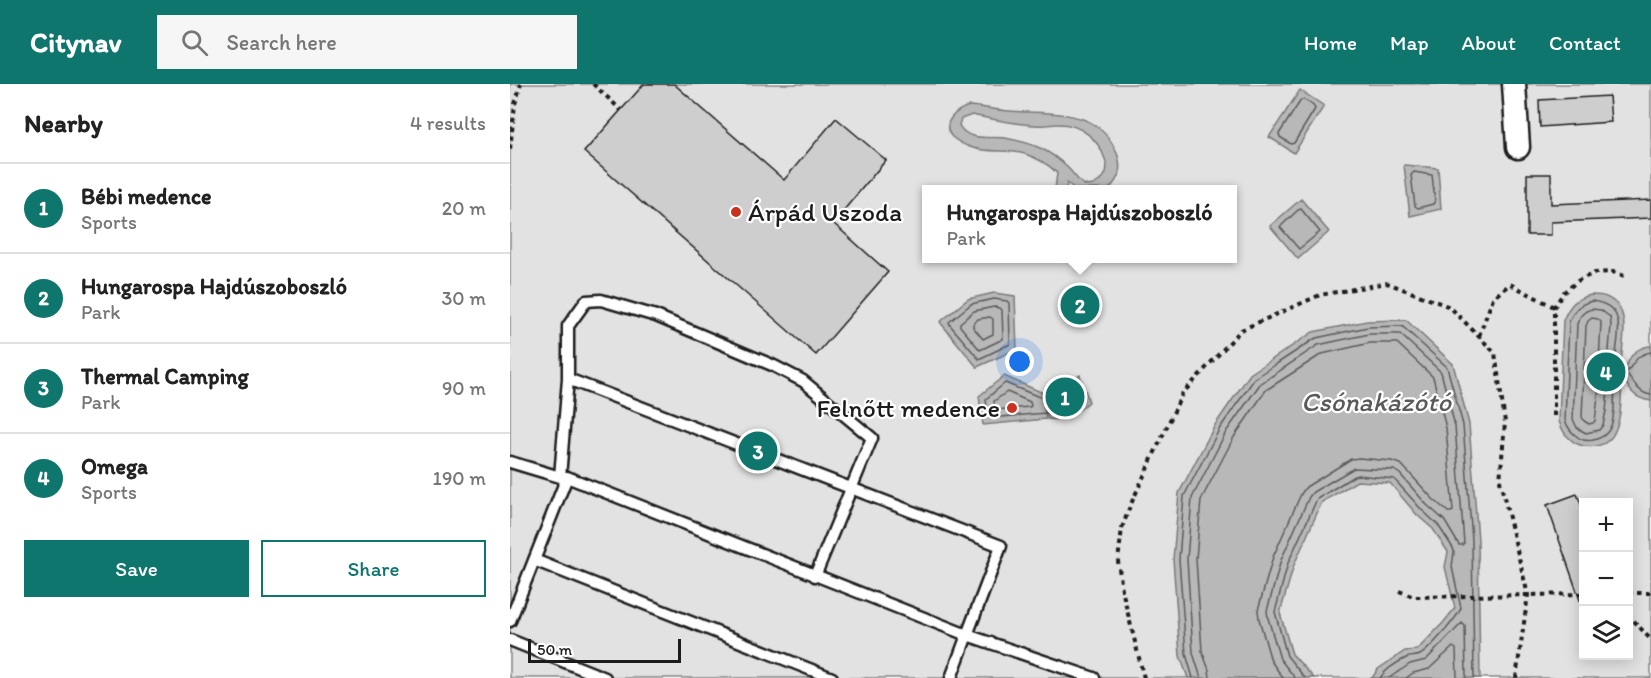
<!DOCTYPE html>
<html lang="en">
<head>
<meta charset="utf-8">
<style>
  :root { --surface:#fff; --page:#f6f6f6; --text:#222; --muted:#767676; --line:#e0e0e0; --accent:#0f766e }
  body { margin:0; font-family:Itim,sans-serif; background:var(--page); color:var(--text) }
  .controls { position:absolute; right:18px; bottom:18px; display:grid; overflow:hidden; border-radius:0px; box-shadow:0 3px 15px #0003 }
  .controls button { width:54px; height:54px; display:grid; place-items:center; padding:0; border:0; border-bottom:2px solid var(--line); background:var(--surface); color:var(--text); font:30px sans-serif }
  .scale { position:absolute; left:18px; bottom:15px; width:153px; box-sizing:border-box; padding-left:6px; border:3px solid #1c1c1c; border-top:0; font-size:16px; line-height:21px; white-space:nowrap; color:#1c1c1c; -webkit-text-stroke:4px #fff; paint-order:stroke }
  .you { position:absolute; left:510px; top:278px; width:21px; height:21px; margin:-15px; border:4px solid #fff; border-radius:50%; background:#1a73e8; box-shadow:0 0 0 9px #1a73e833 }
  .badge { display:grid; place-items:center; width:39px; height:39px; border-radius:50%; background:var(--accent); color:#fff; font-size:20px; font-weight:700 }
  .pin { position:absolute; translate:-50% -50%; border:3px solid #fff; box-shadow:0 2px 6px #0006 }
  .popup { position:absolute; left:412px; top:101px; width:315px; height:78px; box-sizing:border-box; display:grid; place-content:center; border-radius:0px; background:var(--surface); filter:drop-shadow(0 2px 4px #0005); font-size:20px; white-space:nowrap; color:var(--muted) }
  .popup b { font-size:22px; color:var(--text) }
  .popup::after { content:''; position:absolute; left:50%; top:100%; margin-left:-12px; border:12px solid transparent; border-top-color:var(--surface) }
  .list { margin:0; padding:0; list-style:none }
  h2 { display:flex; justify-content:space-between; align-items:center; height:78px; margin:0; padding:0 24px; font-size:26px }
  h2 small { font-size:20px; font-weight:400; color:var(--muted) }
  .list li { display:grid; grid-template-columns:39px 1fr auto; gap:18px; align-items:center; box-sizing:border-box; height:90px; padding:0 24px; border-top:2px solid var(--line) }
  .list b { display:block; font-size:22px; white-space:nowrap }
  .list p { margin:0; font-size:20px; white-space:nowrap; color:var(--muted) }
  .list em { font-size:20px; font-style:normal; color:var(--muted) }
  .actions { display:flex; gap:12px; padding:18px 24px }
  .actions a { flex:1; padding:14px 0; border:2px solid var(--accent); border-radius:0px; text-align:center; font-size:21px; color:var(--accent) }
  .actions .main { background:var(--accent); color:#fff }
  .icon { flex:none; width:33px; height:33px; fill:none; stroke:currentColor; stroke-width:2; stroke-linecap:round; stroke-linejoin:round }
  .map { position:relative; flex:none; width:1141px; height:594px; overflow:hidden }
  header { display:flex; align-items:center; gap:36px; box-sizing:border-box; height:84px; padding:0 30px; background:var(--accent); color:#fff }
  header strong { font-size:28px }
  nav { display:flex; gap:33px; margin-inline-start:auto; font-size:21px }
  .search { width:420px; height:54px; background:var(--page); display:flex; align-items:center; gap:15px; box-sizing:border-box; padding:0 21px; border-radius:0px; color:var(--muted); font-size:22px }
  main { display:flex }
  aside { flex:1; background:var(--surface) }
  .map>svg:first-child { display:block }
  .green { fill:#e2e2e2; stroke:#7f7f7f; stroke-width:1.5; fill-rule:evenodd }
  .water { fill:#b8b8b8; stroke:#7a7a7a; stroke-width:1.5; fill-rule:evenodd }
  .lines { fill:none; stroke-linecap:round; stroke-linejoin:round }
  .shore { stroke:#5a5a5a; stroke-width:1.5 }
  .building { fill:#cecece; stroke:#1c1c1c; stroke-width:1.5 }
  .lane-casing { stroke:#1c1c1c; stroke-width:15 }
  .street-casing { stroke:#1c1c1c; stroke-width:27 }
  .path { stroke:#1c1c1c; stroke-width:4; stroke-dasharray:4.5 4.5; stroke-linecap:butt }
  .lane { stroke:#fff; stroke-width:10 }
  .street { stroke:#fff; stroke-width:22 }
  .poi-dot { fill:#c8321e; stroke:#fff; stroke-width:2 }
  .labels { text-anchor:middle; stroke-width:4.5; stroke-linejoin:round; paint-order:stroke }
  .poi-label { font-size:26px; fill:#1c1c1c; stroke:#fff; text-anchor:start }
  .water-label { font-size:27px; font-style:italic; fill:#5a5a5a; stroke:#fff }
</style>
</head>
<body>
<header>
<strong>Citynav</strong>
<div class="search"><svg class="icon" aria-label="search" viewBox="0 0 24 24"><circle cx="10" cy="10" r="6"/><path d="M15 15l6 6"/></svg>Search here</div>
<nav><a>Home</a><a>Map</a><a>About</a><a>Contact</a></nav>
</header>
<main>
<aside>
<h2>Nearby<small>4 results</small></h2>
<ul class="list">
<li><span class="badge">1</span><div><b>Bébi medence</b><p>Sports</p></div><em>20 m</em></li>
<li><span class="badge">2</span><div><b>Hungarospa Hajdúszoboszló</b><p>Park</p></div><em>30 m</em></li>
<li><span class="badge">3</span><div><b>Thermal Camping</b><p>Park</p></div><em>90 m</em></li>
<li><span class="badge">4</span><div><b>Omega</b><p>Sports</p></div><em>190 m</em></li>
</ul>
<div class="actions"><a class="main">Save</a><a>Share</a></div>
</aside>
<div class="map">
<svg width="1141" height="594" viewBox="0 0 1141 594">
  <rect width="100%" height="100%" fill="#fff"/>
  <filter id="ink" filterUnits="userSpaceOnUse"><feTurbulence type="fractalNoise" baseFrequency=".0167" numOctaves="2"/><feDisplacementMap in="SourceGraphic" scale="12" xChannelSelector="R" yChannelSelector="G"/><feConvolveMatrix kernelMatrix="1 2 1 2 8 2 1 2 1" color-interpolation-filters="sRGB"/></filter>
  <g filter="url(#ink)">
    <path class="green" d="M 0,0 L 1141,0 L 1141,594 L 0,594 ZM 417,106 L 723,106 L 723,174 L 417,174 ZM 1074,418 L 1118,418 L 1118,572 L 1074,572 Z"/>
    <path class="water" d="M 790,6 L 814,22 L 784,69 L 759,53 Z
      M 459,22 C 473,23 486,26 500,27 C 543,31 590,22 608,72 C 612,86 609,95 599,105 L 565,105 L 557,99 L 556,105 L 545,105 L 547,89 C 538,80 527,74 515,70 C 498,65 479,69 463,64 C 456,62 448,58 442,53 C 430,39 446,26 459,22 ZM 462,31 C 482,35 504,40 525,41 C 532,42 540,40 548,40 C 570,40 588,54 595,75 C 599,85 597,92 588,98 C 584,101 580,103 575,101 C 568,98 564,90 559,85 C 550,76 541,69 530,64 C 519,59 506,56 495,54 C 480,52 457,58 449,41 L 451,35 Z
      M 894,81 L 928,84 L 931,125 L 900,132 Z
      M 791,115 L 819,148 L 788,175 L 760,142 Z
      M 484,209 L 505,212 L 507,265 L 467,283 L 430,238 L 458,215 Z
      M 1081,211 C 1086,211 1092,211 1096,213 C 1123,224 1112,257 1111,280 L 1117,281 C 1121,269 1128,263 1141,262 L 1141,317 C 1134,316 1127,314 1122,308 C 1118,304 1117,299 1112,295 C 1111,312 1112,332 1105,347 C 1097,366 1071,367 1058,353 C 1053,349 1051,343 1049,337 L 1053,236 C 1060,221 1064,215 1081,211 Z
      M 896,236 L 943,280 L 959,340 L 968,456 L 970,594 L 862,594 L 868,585 L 895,567 L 907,566 L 933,539 L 945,524 L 935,483 L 938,468 L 923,445 L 907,431 L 880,399 L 847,397 L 812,418 L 784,481 L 770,529 L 782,570 L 804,594 L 678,594 L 670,572 L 663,475 L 669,409 L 705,341 L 740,290 L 803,248 L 857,237 Z
      M 570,291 L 579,318 C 567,328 554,338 538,335 L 532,308 Z
      M 494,292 L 531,308 L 536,335 L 473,341 L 469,312 Z"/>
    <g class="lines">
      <path class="shore" d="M 791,16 C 795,15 804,21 805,25 L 784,59 L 781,60 L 770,53 L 769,50 Z
        M 904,88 L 922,91 L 925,117 L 923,120 L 908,124 L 905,122 L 901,91 Z
        M 791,125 L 810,148 L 789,165 L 770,143 L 788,126 Z
        M 484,215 L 497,217 L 499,219 L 500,260 L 469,275 L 440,241 L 439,238 L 461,220 Z
        M 1082,217 C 1119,222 1107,251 1105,279 L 1107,283 L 1113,289 C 1112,290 1107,294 1107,296 C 1100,312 1112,347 1087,355 C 1081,357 1075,358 1069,354 C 1062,349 1058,345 1055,336 L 1059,238 C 1064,226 1069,220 1082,217 Z
        M 484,223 L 490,224 L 492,226 L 493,255 L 470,266 L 450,242 L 450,239 L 464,227 Z
        M 1082,225 L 1091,226 L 1100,233 L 1101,241 L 1098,279 L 1101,289 L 1099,296 L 1096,327 L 1093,341 L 1089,346 L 1076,349 L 1067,344 L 1063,335 L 1067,240 C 1070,232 1073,227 1082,225 Z
        M 480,233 L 483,235 L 483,250 L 473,255 L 463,243 L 463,240 L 468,235 Z
        M 1082,234 L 1088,235 L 1091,238 L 1089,278 L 1091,289 L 1085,337 L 1083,339 L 1079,340 L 1074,337 L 1072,333 L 1076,242 L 1078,237 Z
        M 1141,268 C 1125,271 1125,279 1116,289 C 1124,298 1128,309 1141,311
        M 495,299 L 532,314 L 565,300 L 568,302 L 571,316 C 562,325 550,331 536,329 L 480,334 L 478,332 L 476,315 Z
        M 497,308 L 520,318 L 521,322 L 519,323 L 485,326 L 484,317 Z
        M 683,594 L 676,570 L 669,475 L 674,412 L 710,344 L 745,294 L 806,254 L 858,243 L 892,242 L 937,283 L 953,341 L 962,456 L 964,594
        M 691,594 L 683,569 L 677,475 L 682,414 L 716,348 L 750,300 L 808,261 L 859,250 L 890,250 L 931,288 L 945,342 L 954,459 L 952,461 L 949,461 L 934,436 L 917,421 L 890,390 L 884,386 L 844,384 L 803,408 L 799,413 L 771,476 L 757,527 L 758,534 L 770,575 L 785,594
        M 700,594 L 699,586 L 692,567 L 686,475 L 691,416 L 724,353 L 756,306 L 812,270 L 860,259 L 887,259 L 923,293 L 936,344 L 943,427 L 941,428 L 938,428 L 923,415 L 891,380 L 881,377 L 849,374 L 841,375 L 796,403 L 791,410 L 763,473 L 748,526 L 749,535 L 761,577 L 773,594
        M 795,594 L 777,572 L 765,528 L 778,479 L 807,415 L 844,392 L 848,391 L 884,395 L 912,426 L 928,441 L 943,464 L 944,468 L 942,483 L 951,524 C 948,533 919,566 910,571 C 906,573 901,572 896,574 C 888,578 875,586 870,594
        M 879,594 L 900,580 L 916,576 L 952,539 L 955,542 L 956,594
        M 896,594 L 903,589 L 919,585 L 943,563 L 946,565 L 947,594"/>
    </g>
    <path class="building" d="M 134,0 L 164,0 L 274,96 L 326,34 L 376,76 L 323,139 L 378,188 L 306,271 L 74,68 Z
      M 1099,12 L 1101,38 L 1030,43 L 1029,16 Z
      M 1017,90 L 1041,90 L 1041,120 L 1141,116 L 1141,134 L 1041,138 L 1041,151 L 1017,151 Z
      M 1067,410 L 1074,428 L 1074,519 L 1071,519 L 1037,421 Z"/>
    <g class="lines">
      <g class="lane-casing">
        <path id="lane" d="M 58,295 L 58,242 L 76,217 L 91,216 L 146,232 L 262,281 L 293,297 L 362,354 L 305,492
          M 0,378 L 50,393 L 57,393 L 457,551 L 491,462 L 58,295 L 50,393
          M 24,476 L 322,594
          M 0,537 L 57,393
          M 0,556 L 95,594
          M 441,594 L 457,551 L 584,594"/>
      </g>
      <g class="street-casing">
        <path id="street" d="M 1004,0 L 1008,63"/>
      </g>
      <path class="path" d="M 83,0 L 111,26
        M 0,65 L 5,20 L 11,0
        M 969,252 L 983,214 L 1000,200 L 1044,223
        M 1044,332 L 1044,223 L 1054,208 L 1069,196 L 1085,189 L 1103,188 L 1117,193
        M 889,507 L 904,513 L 1074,510
        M 1118,509 L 1141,509
        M 1118,530 L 1141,556
        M 634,594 L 612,506 L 608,477 L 612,444 L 620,422 L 672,310 L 731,246 L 810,211 L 877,199 L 940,223 L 985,269 L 995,338 L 990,397 L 1018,511 L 1006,594"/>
      <use href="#lane" class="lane"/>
      <use href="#street" class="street"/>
    </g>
  </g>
  <g class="poi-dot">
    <circle cx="226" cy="128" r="6"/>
    <circle cx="502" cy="324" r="6"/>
  </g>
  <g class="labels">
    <g class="poi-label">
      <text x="238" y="137">Árpád Uszoda</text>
      <text x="490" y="333" text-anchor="end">Felnőtt medence</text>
    </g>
    <g class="water-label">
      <text x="866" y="327">Csónakázótó</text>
    </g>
  </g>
</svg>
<div class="controls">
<button>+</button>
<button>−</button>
<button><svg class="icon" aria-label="layers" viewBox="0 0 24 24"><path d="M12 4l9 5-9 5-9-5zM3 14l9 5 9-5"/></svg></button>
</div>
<div class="scale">50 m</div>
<div class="you"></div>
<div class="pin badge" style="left:555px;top:313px">1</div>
<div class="pin badge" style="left:570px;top:221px">2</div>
<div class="popup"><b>Hungarospa Hajdúszoboszló</b>Park</div>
<div class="pin badge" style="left:248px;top:367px">3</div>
<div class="pin badge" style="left:1096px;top:288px">4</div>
</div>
</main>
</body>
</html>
